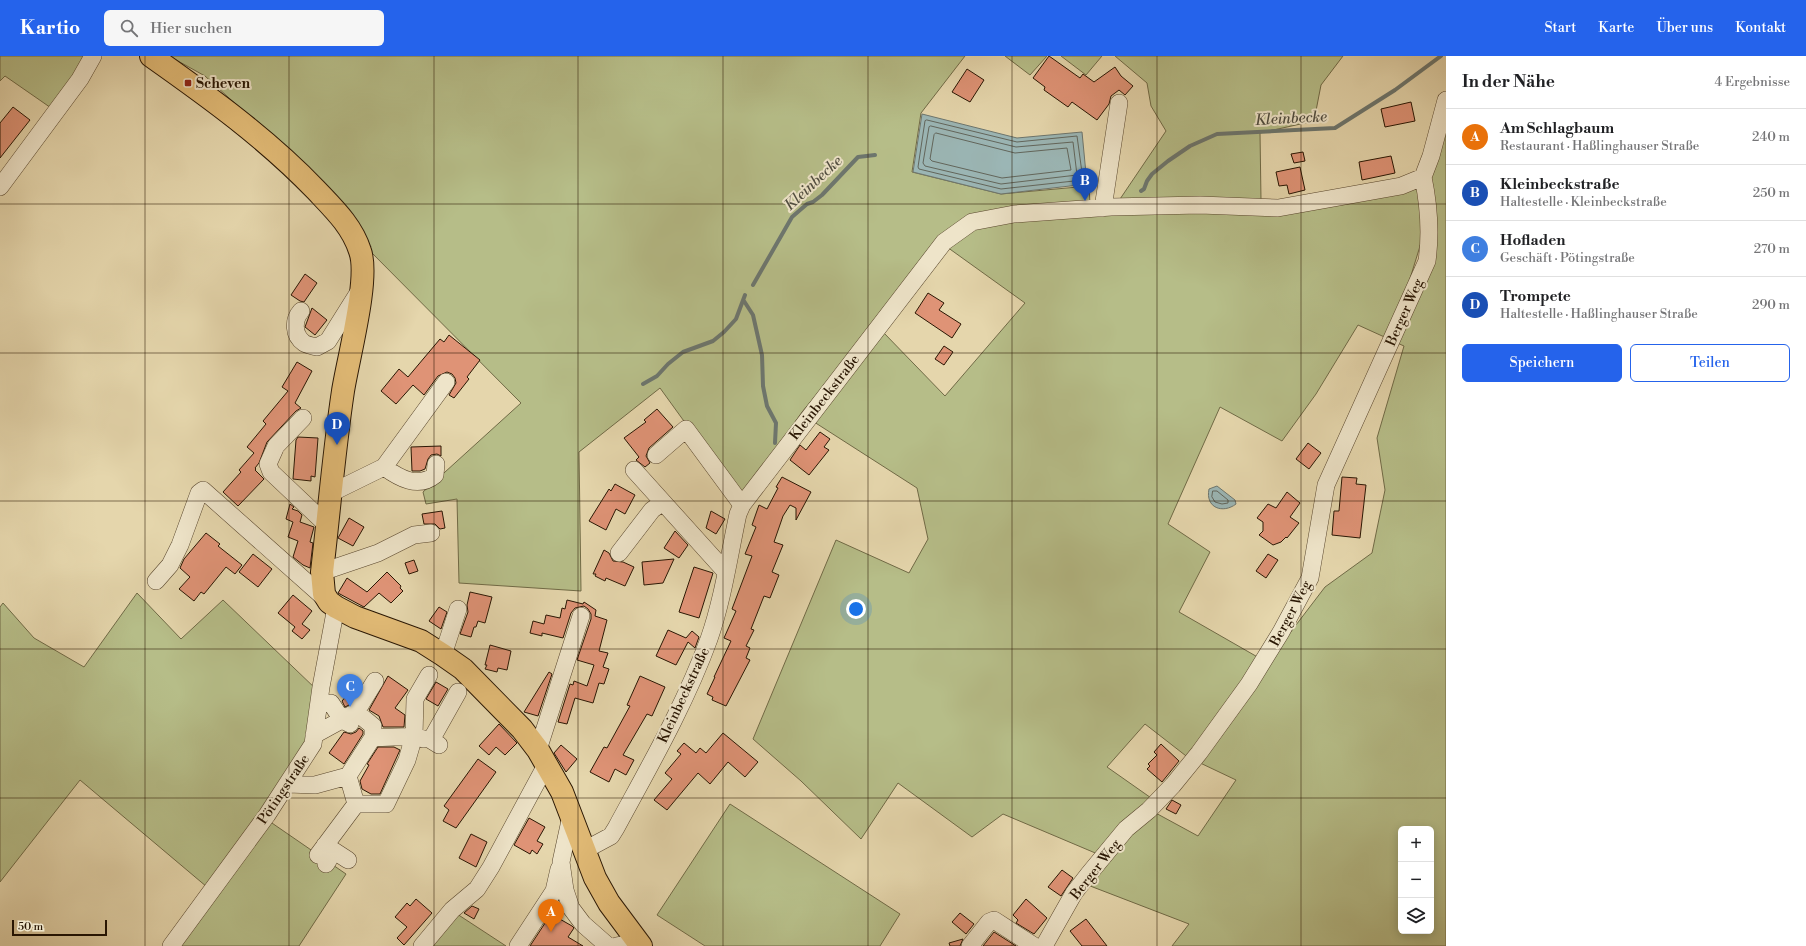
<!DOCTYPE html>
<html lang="de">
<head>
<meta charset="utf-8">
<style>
  :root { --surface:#fff; --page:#f6f6f6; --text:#202124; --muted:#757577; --line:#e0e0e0; --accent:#2563eb }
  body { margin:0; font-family:"Libre Bodoni",serif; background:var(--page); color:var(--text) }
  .controls { position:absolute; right:12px; bottom:12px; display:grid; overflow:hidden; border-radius:6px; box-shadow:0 2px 10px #0003 }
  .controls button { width:36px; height:36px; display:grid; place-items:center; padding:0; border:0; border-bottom:1px solid var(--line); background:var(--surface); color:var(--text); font:20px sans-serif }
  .scale { position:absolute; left:12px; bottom:10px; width:95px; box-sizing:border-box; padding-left:4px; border:2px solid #291603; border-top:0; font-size:11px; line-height:14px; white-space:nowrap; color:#291603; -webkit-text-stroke:3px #eee4c9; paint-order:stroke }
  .you { position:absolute; left:856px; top:553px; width:14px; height:14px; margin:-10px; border:3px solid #fff; border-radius:50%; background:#1a73e8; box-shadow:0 0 0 6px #1a73e833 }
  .badge { display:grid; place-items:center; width:26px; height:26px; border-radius:50%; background:var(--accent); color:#fff; font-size:13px; font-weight:700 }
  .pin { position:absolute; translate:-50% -33px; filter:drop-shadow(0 1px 2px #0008) }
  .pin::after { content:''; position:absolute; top:21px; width:14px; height:12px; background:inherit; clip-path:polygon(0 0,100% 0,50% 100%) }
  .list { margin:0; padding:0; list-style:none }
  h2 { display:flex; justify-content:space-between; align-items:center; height:52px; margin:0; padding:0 16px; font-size:17px }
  h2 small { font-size:13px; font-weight:400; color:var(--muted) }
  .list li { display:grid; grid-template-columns:26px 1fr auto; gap:12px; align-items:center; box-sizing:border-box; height:56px; padding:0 16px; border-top:1px solid var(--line) }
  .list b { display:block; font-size:15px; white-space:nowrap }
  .list p { margin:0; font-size:13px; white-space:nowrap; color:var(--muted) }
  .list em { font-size:13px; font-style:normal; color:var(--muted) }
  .actions { display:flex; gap:8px; padding:12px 16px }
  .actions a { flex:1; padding:9px 0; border:1px solid var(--accent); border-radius:6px; text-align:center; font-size:14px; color:var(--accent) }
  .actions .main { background:var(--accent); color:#fff }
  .icon { flex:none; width:22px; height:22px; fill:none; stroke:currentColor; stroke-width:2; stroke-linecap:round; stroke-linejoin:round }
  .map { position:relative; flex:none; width:1446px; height:890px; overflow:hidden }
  header { display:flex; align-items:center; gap:24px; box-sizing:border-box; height:56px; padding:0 20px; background:var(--accent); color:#fff }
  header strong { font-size:19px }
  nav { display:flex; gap:22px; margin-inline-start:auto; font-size:14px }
  .search { width:280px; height:36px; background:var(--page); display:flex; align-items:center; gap:10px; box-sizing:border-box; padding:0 14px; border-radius:6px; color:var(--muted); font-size:15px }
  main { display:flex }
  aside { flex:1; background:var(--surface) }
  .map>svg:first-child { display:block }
  .green { fill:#b6bd88; stroke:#706a46; fill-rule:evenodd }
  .water { fill:#9bb6b5; stroke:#6d766e }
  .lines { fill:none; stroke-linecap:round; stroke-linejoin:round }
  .shore { stroke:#62665c; stroke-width:1 }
  .stream { stroke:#6d766e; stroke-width:4 }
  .building { fill:#df9376; stroke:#291603 }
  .minor-casing { stroke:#58462d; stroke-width:18 }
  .major-casing { stroke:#291603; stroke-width:24 }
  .minor { stroke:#eee4c9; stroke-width:17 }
  .major { stroke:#e2bb76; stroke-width:22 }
  .grid { fill:none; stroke:#291603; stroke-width:1; stroke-opacity:0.55 }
  .poi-dot { fill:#8f2418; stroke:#eee4c9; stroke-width:1.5 }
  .labels { text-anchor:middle; stroke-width:4; stroke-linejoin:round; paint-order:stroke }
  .poi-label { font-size:14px; font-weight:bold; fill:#291603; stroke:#eee4c9; text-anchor:start }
  .street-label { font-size:14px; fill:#291603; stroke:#eee4c9 }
  .water-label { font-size:15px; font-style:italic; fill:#514e41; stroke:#eee4c9 }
</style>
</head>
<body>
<header>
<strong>Kartio</strong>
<div class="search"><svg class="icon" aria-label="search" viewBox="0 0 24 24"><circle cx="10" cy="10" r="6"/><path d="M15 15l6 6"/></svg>Hier suchen</div>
<nav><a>Start</a><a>Karte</a><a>Über uns</a><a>Kontakt</a></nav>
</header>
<main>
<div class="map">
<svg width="1446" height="890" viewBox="0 0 1446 890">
  <rect width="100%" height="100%" fill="#e5d6ac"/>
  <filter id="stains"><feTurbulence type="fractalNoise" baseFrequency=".005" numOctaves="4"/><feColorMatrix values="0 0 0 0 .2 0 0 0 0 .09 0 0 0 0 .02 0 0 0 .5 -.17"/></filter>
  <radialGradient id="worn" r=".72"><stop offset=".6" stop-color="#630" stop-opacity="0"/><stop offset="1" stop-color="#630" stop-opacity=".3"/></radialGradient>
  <path class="green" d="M 0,0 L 87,0 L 54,54 L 5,20 L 0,25 Z
    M 169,0 L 965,0 L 921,57 L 912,116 L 1001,138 L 1089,130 L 1090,149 L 970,164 L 875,268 L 802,356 L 741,444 L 660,332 L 579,396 L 581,535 L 459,527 L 457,443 L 426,448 L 423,436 L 521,347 L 366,191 L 252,63 L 205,20 Z
    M 1005,0 L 1047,0 L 1030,19 Z
    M 1061,0 L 1102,0 L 1086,19 Z
    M 1115,0 L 1343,0 L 1321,29 L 1314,65 L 1260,77 L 1261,144 L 1118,146 L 1166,75 L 1151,50 L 1147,27 Z
    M 1446,60 L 1446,890 L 1172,890 L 1189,868 L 1085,828 L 1152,755 L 1198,780 L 1236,724 L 1196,705 L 1267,607 L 1325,531 L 1372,497 L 1385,434 L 1377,382 L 1404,290 L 1395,286 L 1430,206 L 1430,123 ZM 1401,773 L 1431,773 L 1431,875 L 1401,875 Z
    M 1420,130 L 1425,174 L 1391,284 L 1358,269 L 1316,338 L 1282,385 L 1220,351 L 1168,468 L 1210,496 L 1179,556 L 1261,603 L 1190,703 L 1145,668 L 1107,711 L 1154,744 L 1100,799 L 1003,758 L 972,781 L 898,727 L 861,783 L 801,725 L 753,683 L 836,484 L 909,517 L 928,483 L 917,432 L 811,364 L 883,276 L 945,340 L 1025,247 L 947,191 L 974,169 L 1022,163 L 1202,154 Z
    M 137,537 L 181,583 L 223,544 L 317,634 L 304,694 L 207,831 L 80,724 L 0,826 L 0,551 L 3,547 L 34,582 L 84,611 Z
    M 730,748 L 900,858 L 880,890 L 705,890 L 657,859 Z
    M 269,765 L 346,818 L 299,890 L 178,890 Z
    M 454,856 L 506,890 L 424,890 Z"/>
  <path class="water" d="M 922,58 L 1017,82 L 1082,76 L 1087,128 L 1001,138 L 913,116 Z
    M 1217,430 L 1235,444 L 1236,448 C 1223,458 1205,452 1209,433 Z"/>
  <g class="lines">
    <path class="shore" d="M 927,64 L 1017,86 L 1077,80 L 1083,124 L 1001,133 L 919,113 L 918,111 L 925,65 Z
      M 931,70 L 1016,91 L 1073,86 L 1077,119 L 1001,128 L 925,110 L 923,107 L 929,71 Z
      M 936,77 L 1015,97 L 1067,92 L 1071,114 L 1002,122 L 932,105 L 930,103 L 934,79 Z
      M 1213,435 L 1217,435 L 1228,444 L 1228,447 L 1222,448 L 1215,446 L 1212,441 Z"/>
    <path class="stream" d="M 1141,135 L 1144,133 L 1147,125 L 1152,118 L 1168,105 L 1190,90 L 1217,78 L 1335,72 L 1395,34 L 1441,0
      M 753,229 L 792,161 L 807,148 L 813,146 L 822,139 L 858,101 L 875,99
      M 744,245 L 753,259 L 762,299 L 763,330 L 767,350 L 776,367 L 775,387
      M 643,328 L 657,320 L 668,308 L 683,296 L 713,285 L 724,276 L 736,263 L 745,239"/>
  </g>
  <path class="building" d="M 1049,0 L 1080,22 L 1083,18 L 1094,26 L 1115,11 L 1121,20 L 1133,30 L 1125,39 L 1119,34 L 1111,40 L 1109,48 L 1097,64 L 1072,46 L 1068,51 L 1044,34 L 1045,31 L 1033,22 Z
    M 967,13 L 984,24 L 970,46 L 952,36 Z
    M 1411,46 L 1415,65 L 1385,71 L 1381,53 Z
    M 13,51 L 30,64 L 0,102 L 0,67 Z
    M 1303,96 L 1305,105 L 1294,107 L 1291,98 Z
    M 1391,100 L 1395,117 L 1362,124 L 1359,106 Z
    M 1300,111 L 1305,134 L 1289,138 L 1287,129 L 1279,130 L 1276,116 Z
    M 305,218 L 317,227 L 304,246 L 300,245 L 291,239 Z
    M 928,237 L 944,247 L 939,254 L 961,268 L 952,282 L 915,257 Z
    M 312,252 L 327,264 L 315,279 L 305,271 Z
    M 449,279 L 480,304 L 467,321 L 469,323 L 454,342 L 449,339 L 456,327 L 455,322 L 452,318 L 447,316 L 438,320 L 424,339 L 413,329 L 396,348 L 381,335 L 399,313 L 408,321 L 440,283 L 444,286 Z
    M 944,290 L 953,296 L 944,309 L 935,303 Z
    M 297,306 L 312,315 L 295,347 L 301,352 L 296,355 L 267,386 L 259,407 L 255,412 L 256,413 L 255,414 L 264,423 L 238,450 L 223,436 L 241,416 L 239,414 L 254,397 L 247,391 L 266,368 L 263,365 L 288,335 L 282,331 Z
    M 657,353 L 673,371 L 649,392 L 646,400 L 650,407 L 645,411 L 636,404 L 639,401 L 624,382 L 646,366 L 644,364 Z
    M 820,376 L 830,383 L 824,391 L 829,394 L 809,419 L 790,404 L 800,389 L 806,394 Z
    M 298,381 L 318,382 L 315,421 L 311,420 L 311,425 L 293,423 L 296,384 Z
    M 1308,387 L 1321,397 L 1309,413 L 1296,403 Z
    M 441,390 L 441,400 L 437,398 L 431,399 L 428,403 L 425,413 L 420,415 L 412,415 L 411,391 Z
    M 782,421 L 811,436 L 796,464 L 796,452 L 790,449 L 783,460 L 774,486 L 783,489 L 772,516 L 779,519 L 770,542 L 764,540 L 751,573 L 754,574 L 746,590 L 750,592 L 746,602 L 750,604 L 726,650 L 712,644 L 713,641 L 707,638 L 715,621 L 714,621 L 731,585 L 724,582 L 736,555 L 732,553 L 752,500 L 745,498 L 756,471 L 752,469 L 759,449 L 767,453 L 778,432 L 776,431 Z
    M 1342,421 L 1357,422 L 1356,428 L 1366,429 L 1360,482 L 1332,479 L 1334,455 L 1339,455 Z
    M 615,428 L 635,439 L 625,458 L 616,453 L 606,474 L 589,465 L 609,433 L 611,435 Z
    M 1287,436 L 1300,447 L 1290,461 L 1299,467 L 1287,482 L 1286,481 L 1281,486 L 1273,489 L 1259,479 L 1263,475 L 1263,466 L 1257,462 L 1268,448 L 1276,452 Z
    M 290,448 L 294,451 L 292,453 L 298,455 L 302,459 L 300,466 L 314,471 L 310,486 L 313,487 L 310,512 L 303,509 L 293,501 L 298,485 L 288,481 L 293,466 L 286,463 Z
    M 442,455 L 445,472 L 440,473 L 435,468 L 424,468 L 422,458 Z
    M 711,455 L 725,463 L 716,478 L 706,472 Z
    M 349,462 L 364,471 L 353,490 L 338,482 Z
    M 675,475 L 688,489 L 679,502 L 664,492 Z
    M 206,477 L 220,488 L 218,490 L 242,509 L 235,518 L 226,511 L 204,538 L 201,536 L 194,545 L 179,533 L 190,521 L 180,512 L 184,503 Z
    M 604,494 L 609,497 L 613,505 L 623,506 L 634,511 L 625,530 L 606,522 L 605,525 L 595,520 L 596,518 L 593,518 Z
    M 253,498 L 272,513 L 258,531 L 239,516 Z
    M 1268,498 L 1278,504 L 1266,522 L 1256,515 Z
    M 674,503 L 663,527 L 644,529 L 642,506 Z
    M 414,504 L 418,515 L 409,518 L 405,507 Z
    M 694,511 L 713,517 L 699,562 L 679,556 Z
    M 387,516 L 401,530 L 400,532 L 403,535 L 391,547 L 379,537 L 364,551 L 338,537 L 347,522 L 367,536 Z
    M 470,536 L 492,541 L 485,567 L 478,565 L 476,571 L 474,571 L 471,581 L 460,578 L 468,556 L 467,549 Z
    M 293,539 L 312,555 L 302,568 L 310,574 L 302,583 L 292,575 L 295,571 L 278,557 Z
    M 567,544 L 583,548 L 584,546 L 596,554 L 595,560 L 607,564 L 599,595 L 608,597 L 603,611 L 609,613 L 604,628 L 599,627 L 593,647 L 575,642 L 567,668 L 558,666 L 570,628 L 573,629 L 574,625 L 587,630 L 594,609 L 577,604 L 591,563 L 591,558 L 588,553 L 584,550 L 575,552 L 571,557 L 563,582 L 542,577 L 542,580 L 530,577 L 533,565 L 544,568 L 546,559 L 560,562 L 562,552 L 565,553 Z
    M 439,551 L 447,556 L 441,573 L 429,565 Z
    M 668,574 L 686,582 L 692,575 L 699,581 L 695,592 L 688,586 L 676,609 L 656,600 Z
    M 490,589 L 511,595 L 507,614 L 498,612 L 497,616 L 485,613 L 487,609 L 485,609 Z
    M 549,616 L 552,618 L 538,660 L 524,656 Z
    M 388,620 L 408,634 L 395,652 L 405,659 L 404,671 L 383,671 L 379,660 L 369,654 Z
    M 640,620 L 665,631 L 652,660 L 647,658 L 623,699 L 634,704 L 626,719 L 615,713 L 609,726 L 590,716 L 604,691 L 607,692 L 630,650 L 627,649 Z
    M 436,626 L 448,633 L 438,650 L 426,643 Z
    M 353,632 L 357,636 L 349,649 L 345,651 L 342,645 Z
    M 499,668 L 517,687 L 505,699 L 496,691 L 489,699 L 479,690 Z
    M 359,672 L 363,675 L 363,678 L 344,708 L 329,697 L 344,676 L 351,678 L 356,676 Z
    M 723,677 L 758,706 L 745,721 L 728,706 L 710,728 L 698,717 L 667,754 L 654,744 L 672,723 L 665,717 L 681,698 L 677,695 L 684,687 L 696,697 L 700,692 L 706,697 Z
    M 1161,688 L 1179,705 L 1162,726 L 1147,713 L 1150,710 L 1148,708 L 1157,699 L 1154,696 Z
    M 561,689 L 577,703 L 566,716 L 554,697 Z
    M 378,691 L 394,691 L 400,694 L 380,738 L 371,738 L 362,733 L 360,725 L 369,709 L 367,708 Z
    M 478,703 L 496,716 L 456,772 L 443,765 L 449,754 L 444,750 Z
    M 1172,744 L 1181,749 L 1176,758 L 1166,753 Z
    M 529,762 L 545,771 L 537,785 L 543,788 L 537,798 L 532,794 L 530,798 L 514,789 Z
    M 471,778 L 487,786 L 476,811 L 459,802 Z
    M 1062,814 L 1073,822 L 1061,840 L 1048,831 Z
    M 416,843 L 432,857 L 404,889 L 397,882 L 407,871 L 395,861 L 407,847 L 410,850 Z
    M 1026,843 L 1047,862 L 1034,878 L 1016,867 L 1018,864 L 1013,859 Z
    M 472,850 L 479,853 L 474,863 L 464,857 Z
    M 960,857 L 974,868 L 966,878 L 952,866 Z
    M 551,858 L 572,870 L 574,872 L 568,881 L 583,890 L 530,890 Z
    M 1086,863 L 1107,890 L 1082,890 L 1070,875 Z
    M 994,876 L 1016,890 L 983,890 Z
    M 963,883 L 960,890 L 950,890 L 949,887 Z"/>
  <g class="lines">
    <g class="minor-casing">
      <path id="minor" d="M 0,131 L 80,23 L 93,0
        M 1103,152 L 1119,47
        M 301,255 C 293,264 293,279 304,287 C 307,289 313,290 317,291 L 328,285 L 360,234
        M 303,362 L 276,390 L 268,408 L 271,416 L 327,469
        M 656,399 L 686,373 L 742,449
        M 436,408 L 435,419 C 418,433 399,422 384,411 L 446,326
        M 634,414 L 726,516
        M 331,437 L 384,411
        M 619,497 L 652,454 L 663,446
        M 322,516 L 378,497 L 414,479 L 431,477
        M 156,525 L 170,509 L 180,489 L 199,437 L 203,434 L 329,546
        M 443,599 L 458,553
        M 331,647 L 342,664 L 350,668
        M 314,679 L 356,656 L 375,625
        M 373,681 C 390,683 407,678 424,683
        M 439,689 L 431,684 L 458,636
        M 538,694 L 581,560
        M 348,720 L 356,748 L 386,748 L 407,704 L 414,680 L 415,643 L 429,619
        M 288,728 L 315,729 L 348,720 L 373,681 L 373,670 L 356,656
        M 571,760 L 561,806 L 565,834 L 571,852 L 583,868 L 608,890
        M 325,789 L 348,804
        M 583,795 L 611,780 L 616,772 C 649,711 685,649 709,583 C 723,543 729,500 738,458 L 742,449 L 944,186 L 972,166 L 1014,158 L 1111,151 L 1200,149 L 1278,152 L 1401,130 L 1423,121 L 1431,100 L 1446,44
        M 318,799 L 356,748
        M 326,808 L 334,795
        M 171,890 L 267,759 L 313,688 L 321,631 L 336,551
        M 422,890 L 452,854 L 477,833 L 491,811 L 546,709
        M 518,890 L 554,835 L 559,813
        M 616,890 L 637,886
        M 970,890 L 989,866 L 994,864 L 1034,890
        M 1044,890 L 1074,837 L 1088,819 L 1126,773 L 1149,754 L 1173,729 L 1199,697 L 1249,628 L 1281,576 L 1310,522 L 1326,429 L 1427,205 C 1431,176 1429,150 1423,121"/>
    </g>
    <g class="major-casing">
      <path id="major" d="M 151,0 C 209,41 266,82 316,134 C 334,153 352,170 360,195 C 370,222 348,303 343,335 C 334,395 329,456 322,516 L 324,538 L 329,546 L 336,551 L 355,561 L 421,585 L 443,599 L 463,613 L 522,673 L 538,694 L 562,736 L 595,822 L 609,847 L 641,890"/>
    </g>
    <use href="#minor" class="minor"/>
    <use href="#major" class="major"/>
  </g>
  <path class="grid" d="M 145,0 L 145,890M 289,0 L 289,890M 434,0 L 434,890M 578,0 L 578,890M 723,0 L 723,890M 868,0 L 868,890M 1012,0 L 1012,890M 1157,0 L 1157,890M 1301,0 L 1301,890M 0,148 L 1446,148M 0,297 L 1446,297M 0,445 L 1446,445M 0,593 L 1446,593M 0,742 L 1446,742"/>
  <rect class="poi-dot" x="184" y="23" width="8" height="8" rx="2"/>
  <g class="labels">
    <g class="poi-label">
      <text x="196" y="32">Scheven</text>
    </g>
    <g class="street-label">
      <text transform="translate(1404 256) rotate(-66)" y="5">Berger Weg</text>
      <text transform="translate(824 341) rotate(-52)" y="5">Kleinbeckstraße</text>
      <text transform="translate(1290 557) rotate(-62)" y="5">Berger Weg</text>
      <text transform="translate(683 639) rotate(-65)" y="5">Kleinbeckstraße</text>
      <text transform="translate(283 733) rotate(-56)" y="5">Pötingstraße</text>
      <text transform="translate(1095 813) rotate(-52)" y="5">Berger Weg</text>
    </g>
    <g class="water-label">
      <text transform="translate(1291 62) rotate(-3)" y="5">Kleinbecke</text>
      <text transform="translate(813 127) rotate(-43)" y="5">Kleinbecke</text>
    </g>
  </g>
  <rect width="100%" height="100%" filter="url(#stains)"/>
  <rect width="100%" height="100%" fill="url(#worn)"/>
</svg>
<div class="controls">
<button>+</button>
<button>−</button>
<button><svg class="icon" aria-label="layers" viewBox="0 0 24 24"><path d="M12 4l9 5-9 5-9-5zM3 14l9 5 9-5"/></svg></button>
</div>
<div class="scale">50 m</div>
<div class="you"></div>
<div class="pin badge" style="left:551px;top:876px;background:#e8710a">A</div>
<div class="pin badge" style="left:1085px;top:145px;background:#1a4fb4">B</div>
<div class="pin badge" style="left:350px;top:651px;background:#3f7fe0">C</div>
<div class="pin badge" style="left:337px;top:389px;background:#1a4fb4">D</div>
</div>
<aside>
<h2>In der Nähe<small>4 Ergebnisse</small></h2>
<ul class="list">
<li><span class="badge" style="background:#e8710a">A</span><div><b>Am Schlagbaum</b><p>Restaurant · Haßlinghauser Straße</p></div><em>240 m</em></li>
<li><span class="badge" style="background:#1a4fb4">B</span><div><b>Kleinbeckstraße</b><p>Haltestelle · Kleinbeckstraße</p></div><em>250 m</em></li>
<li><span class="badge" style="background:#3f7fe0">C</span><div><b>Hofladen</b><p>Geschäft · Pötingstraße</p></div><em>270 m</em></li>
<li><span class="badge" style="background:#1a4fb4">D</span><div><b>Trompete</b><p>Haltestelle · Haßlinghauser Straße</p></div><em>290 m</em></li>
</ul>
<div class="actions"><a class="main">Speichern</a><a>Teilen</a></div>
</aside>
</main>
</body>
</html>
